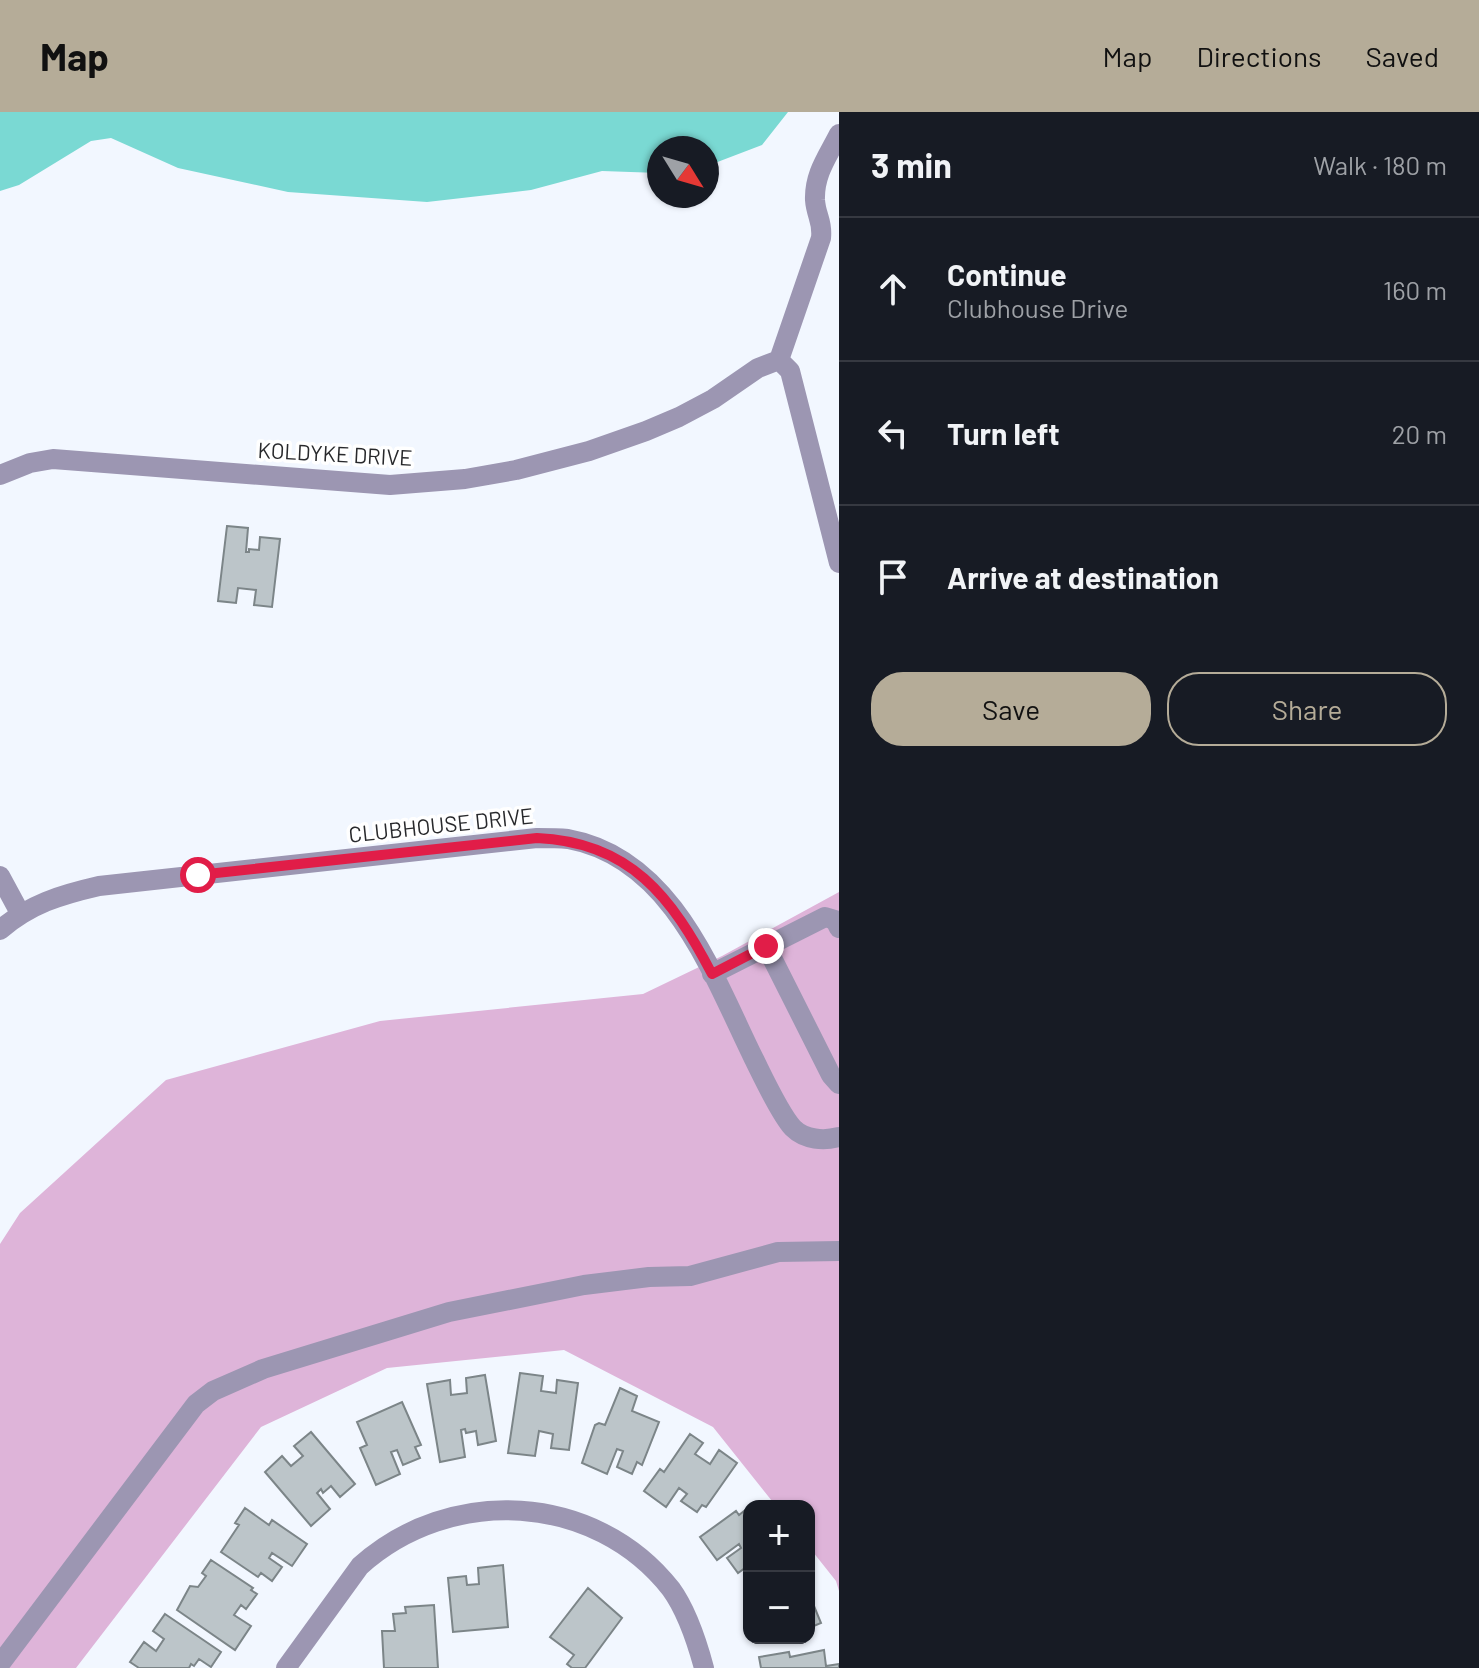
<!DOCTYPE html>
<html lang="en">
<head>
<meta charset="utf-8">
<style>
  :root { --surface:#171b24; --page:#20242c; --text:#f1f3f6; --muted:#9ea1a6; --line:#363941; --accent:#b5ac98 }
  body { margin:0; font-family:Barlow,sans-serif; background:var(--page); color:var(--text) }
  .controls { position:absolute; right:24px; bottom:24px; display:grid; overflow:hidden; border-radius:16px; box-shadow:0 2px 6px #0004 }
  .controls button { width:72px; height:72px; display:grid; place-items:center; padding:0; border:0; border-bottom:2px solid var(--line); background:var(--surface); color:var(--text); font:40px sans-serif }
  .compass { position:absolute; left:647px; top:24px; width:72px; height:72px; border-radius:50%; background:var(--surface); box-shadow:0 2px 6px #0004; rotate:127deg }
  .stop { position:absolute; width:24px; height:24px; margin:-18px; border:6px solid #e11d48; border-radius:50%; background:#fff }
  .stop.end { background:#e11d48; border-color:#fff; box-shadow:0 2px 8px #0008 }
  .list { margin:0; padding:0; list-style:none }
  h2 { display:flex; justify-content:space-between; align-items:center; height:104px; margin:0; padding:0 32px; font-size:34px }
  h2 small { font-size:26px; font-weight:400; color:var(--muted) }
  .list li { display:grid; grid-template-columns:52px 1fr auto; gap:24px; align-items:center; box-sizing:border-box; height:144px; padding:0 32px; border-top:2px solid var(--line) }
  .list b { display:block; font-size:30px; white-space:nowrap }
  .list p { margin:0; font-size:26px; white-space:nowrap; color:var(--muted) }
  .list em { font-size:26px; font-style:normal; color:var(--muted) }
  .actions { display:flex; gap:16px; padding:24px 32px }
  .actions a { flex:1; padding:18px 0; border:2px solid var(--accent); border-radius:32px; text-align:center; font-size:28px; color:var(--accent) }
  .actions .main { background:var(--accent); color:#111 }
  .icon { flex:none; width:44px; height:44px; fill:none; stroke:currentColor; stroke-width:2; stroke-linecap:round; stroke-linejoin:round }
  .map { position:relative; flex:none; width:839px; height:1556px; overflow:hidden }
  header { display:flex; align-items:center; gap:48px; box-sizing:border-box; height:112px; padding:0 40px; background:var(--accent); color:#111 }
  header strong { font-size:38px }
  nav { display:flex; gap:44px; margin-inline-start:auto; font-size:28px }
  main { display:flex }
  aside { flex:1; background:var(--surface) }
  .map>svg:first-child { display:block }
  .green { fill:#deb4d9 }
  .water { fill:#7ad9d3 }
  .building { fill:#bcc5c9; stroke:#7c8588; stroke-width:2 }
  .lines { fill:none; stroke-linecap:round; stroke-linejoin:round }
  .minor { stroke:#9c96b2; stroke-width:20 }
  .route { stroke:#e11d48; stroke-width:10 }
  .labels { text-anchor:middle; stroke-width:7; stroke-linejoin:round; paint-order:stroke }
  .street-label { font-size:22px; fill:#28292c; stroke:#fff }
</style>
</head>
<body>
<header>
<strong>Map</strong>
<nav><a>Map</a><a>Directions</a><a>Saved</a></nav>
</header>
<main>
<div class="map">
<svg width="839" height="1556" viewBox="0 0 839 1556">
  <rect width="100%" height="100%" fill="#f2f7ff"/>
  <path class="green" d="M 839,780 L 839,1479 L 836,1469 L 809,1435 L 809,1394 L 776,1394 L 713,1315 L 564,1238 L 387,1256 L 261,1315 L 76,1556 L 0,1556 L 0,1132 L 20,1101 L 166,968 L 380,909 L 643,882 L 722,844 Z"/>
  <path class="water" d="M 0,0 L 788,0 L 762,33 L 707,54 L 707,36 L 659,36 L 659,61 L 602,59 L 531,78 L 427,90 L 288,80 L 178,56 L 111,26 L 91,29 L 19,73 L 0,79 Z"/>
  <path class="building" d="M 227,414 L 248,416 L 246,440 L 249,440 L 249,437 L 259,438 L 260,425 L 280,427 L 272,495 L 254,493 L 256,478 L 238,476 L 236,491 L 218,489 Z
    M 520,1261 L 543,1264 L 541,1279 L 556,1281 L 557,1268 L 578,1271 L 569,1338 L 551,1336 L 553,1322 L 539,1319 L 535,1344 L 508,1341 Z
    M 485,1263 L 496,1329 L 478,1333 L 476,1319 L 466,1321 L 465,1317 L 461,1318 L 465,1345 L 440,1350 L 427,1272 L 450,1268 L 451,1283 L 467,1281 L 466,1266 Z
    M 620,1276 L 637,1284 L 632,1299 L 659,1310 L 642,1353 L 637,1350 L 632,1362 L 617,1355 L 623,1339 L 617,1337 L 607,1362 L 582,1351 L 595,1313 L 599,1311 L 605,1313 Z
    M 402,1290 L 421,1333 L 415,1335 L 420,1346 L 403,1353 L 397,1338 L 391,1340 L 400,1362 L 376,1373 L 360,1336 L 367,1333 L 357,1310 Z
    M 311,1320 L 355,1372 L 340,1385 L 331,1374 L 323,1381 L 321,1377 L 317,1381 L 330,1397 L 311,1414 L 265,1360 L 282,1344 L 291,1354 L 303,1344 L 294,1334 Z
    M 690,1322 L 703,1331 L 695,1342 L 710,1352 L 719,1338 L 737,1351 L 706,1395 L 702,1393 L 697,1400 L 681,1389 L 687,1382 L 679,1376 L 666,1395 L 644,1379 L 660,1357 L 664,1360 Z
    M 749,1395 L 749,1453 L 738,1461 L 727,1446 L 741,1436 L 739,1432 L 717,1448 L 700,1425 L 736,1399 L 739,1403 Z
    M 245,1396 L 269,1413 L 272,1408 L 307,1432 L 292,1454 L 272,1441 L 269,1446 L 282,1455 L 272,1469 L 261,1461 L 258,1465 L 221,1440 L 239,1413 L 235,1411 Z
    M 211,1448 L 253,1476 L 251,1478 L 257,1482 L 246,1497 L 241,1493 L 234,1503 L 251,1514 L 235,1538 L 177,1498 L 190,1474 L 198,1475 L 206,1464 L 202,1461 Z
    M 503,1453 L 508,1515 L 453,1520 L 448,1466 L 466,1464 L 467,1473 L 479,1472 L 478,1456 Z
    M 588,1476 L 622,1506 L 585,1556 L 572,1556 L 567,1552 L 574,1543 L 550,1525 Z
    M 809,1482 L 821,1511 L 809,1516 Z
    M 434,1493 L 438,1556 L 384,1556 L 382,1519 L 395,1519 L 393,1502 L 406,1501 L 405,1495 Z
    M 165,1502 L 221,1540 L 211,1555 L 199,1547 L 194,1554 L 191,1552 L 189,1556 L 139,1556 L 130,1550 L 144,1530 L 156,1539 L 164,1527 L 153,1519 Z
    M 824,1538 L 826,1554 L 839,1552 L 839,1556 L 761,1556 L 759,1545 L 789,1540 L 790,1545 Z"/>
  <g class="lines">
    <path class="minor" d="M 779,248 L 821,126 C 823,109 816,104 815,88 C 814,62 828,44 839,22
      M 0,363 L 30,351 L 53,347 L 390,373 L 465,367 L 516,358 L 589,339 L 646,319 L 679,305 L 713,287 L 758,256 L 779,248 L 790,259 L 839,451
      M 0,764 L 20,801
      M 0,818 C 30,792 60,783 99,774 L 537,726 C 547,726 558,726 568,727 C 673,746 713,864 754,947 C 763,965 780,1002 793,1016 C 805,1028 824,1029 839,1025
      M 766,834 L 831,963 L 839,972
      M 712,862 L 825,805 L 835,808 L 839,816
      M 0,1552 L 196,1292 L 213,1279 L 263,1257 L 449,1200 L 584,1173 L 649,1165 L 690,1164 L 778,1140 L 839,1139
      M 286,1556 L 360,1454 C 450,1373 595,1380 671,1477 C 687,1499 697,1530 704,1556"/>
  </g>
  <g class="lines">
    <path class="route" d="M 198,763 L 537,726 C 630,730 672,785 712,862 L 766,834"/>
  </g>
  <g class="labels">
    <g class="street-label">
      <text transform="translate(335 342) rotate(3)" y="8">KOLDYKE DRIVE</text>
      <text transform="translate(441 713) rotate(-6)" y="8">CLUBHOUSE DRIVE</text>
    </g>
  </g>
</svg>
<div class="controls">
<button>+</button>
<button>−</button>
</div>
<svg class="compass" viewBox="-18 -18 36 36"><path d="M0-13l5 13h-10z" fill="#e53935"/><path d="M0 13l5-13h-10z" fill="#9ea1a6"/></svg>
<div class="stop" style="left:198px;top:763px"></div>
<div class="stop end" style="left:766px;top:834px"></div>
</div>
<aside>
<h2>3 min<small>Walk · 180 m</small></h2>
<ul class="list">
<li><svg class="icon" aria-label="ahead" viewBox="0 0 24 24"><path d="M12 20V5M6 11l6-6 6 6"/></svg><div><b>Continue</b><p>Clubhouse Drive</p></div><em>160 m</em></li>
<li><svg class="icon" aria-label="left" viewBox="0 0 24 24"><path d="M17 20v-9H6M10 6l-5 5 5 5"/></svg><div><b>Turn left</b></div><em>20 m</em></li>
<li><svg class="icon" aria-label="arrive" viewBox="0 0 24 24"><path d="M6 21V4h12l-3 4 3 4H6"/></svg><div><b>Arrive at destination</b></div></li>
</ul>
<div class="actions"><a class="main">Save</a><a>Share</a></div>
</aside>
</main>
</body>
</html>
